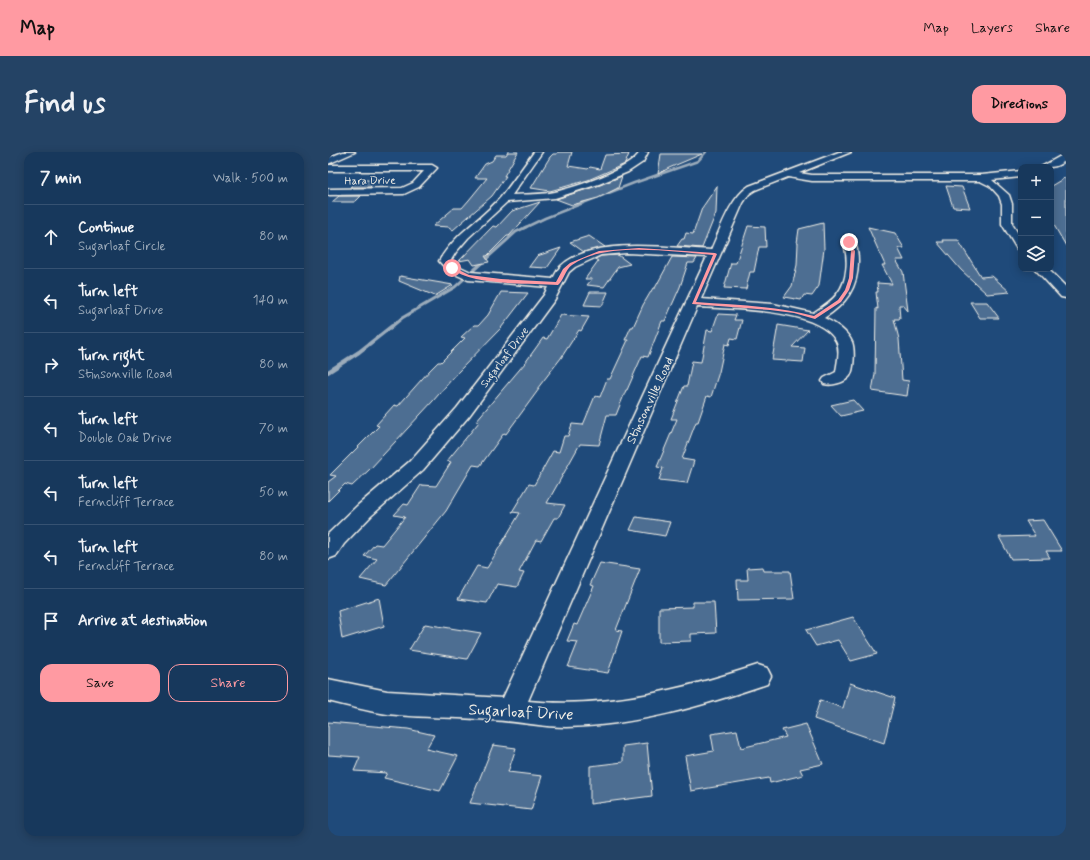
<!DOCTYPE html>
<html lang="en">
<head>
<meta charset="utf-8">
<style>
  :root { --surface:#17385c; --page:#244365; --text:#f1f3f6; --muted:#9eacbb; --line:#365272; --accent:#ff9aa2 }
  body { margin:0; font-family:Mynerve,sans-serif; background:var(--page); color:var(--text) }
  .controls { position:absolute; right:12px; top:12px; display:grid; overflow:hidden; border-radius:8px; box-shadow:0 2px 10px #0003 }
  .controls button { width:36px; height:36px; display:grid; place-items:center; padding:0; border:0; border-bottom:1px solid var(--line); background:var(--surface); color:var(--text); font:20px sans-serif }
  .stop { position:absolute; width:12px; height:12px; margin:-9px; border:3px solid #ff9aa2; border-radius:50%; background:#fff }
  .stop.end { background:#ff9aa2; border-color:#fff; box-shadow:0 1px 4px #0008 }
  .list { margin:0; padding:0; list-style:none }
  h2 { display:flex; justify-content:space-between; align-items:center; height:52px; margin:0; padding:0 16px; font-size:17px }
  h2 small { font-size:13px; font-weight:400; color:var(--muted) }
  .list li { display:grid; grid-template-columns:26px 1fr auto; gap:12px; align-items:center; box-sizing:border-box; height:64px; padding:0 16px; border-top:1px solid var(--line) }
  .list b { display:block; font-size:15px; white-space:nowrap }
  .list p { margin:0; font-size:13px; white-space:nowrap; color:var(--muted) }
  .list em { font-size:13px; font-style:normal; color:var(--muted) }
  .actions { display:flex; gap:8px; padding:12px 16px }
  .actions a { flex:1; padding:9px 0; border:1px solid var(--accent); border-radius:12px; text-align:center; font-size:14px; color:var(--accent) }
  .actions .main { background:var(--accent); color:#111 }
  .icon { flex:none; width:22px; height:22px; fill:none; stroke:currentColor; stroke-width:2; stroke-linecap:round; stroke-linejoin:round }
  .map { position:relative; flex:none; width:738px; height:684px; overflow:hidden; border-radius:12px }
  header { display:flex; align-items:center; gap:24px; box-sizing:border-box; height:56px; padding:0 20px; background:var(--accent); color:#111 }
  header strong { font-size:19px }
  nav { display:flex; gap:22px; margin-inline-start:auto; font-size:14px }
  .intro { display:flex; align-items:center; justify-content:space-between; box-sizing:border-box; height:96px; padding:0 24px }
  h1 { margin:0; font-size:28px }
  .button { padding:10px 18px; border-radius:12px; background:var(--accent); color:#111; font-size:14px; font-weight:700 }
  main { display:flex; gap:24px; padding:0 24px }
  aside { flex:1; background:var(--surface); border-radius:12px; box-shadow:0 2px 10px #0003 }
  .map>svg:first-child { display:block }
  .lines { fill:none; stroke-linecap:round; stroke-linejoin:round }
  .stream-far2 { stroke:#9cacbb; stroke-width:2.5 }
  .stream-far1 { stroke:#9cacbb; stroke-width:3 }
  .stream { stroke:#9cacbb; stroke-width:4 }
  .building { fill:#4d6e92; stroke:#f4f1e8 }
  .minor-casing { stroke:#f4f1e8; stroke-width:3 }
  .minor { fill:#1f4a7a; fill-rule:evenodd }
  .route { fill:#ff9aa2 }
  .labels { text-anchor:middle; stroke-width:3; stroke-linejoin:round; paint-order:stroke }
  .far-street-label { font-size:11px; fill:#f4f1e8; stroke:#1f4a7a }
  .street-label { font-size:13px; fill:#f4f1e8; stroke:#1f4a7a }
  .near-street-label { font-size:16px; fill:#f4f1e8; stroke:#1f4a7a }
</style>
</head>
<body>
<header>
<strong>Map</strong>
<nav><a>Map</a><a>Layers</a><a>Share</a></nav>
</header>
<div class="intro"><h1>Find us</h1><a class="button">Directions</a></div>
<main>
<aside>
<h2>7 min<small>Walk · 500 m</small></h2>
<ul class="list">
<li><svg class="icon" aria-label="ahead" viewBox="0 0 24 24"><path d="M12 20V5M6 11l6-6 6 6"/></svg><div><b>Continue</b><p>Sugarloaf Circle</p></div><em>80 m</em></li>
<li><svg class="icon" aria-label="left" viewBox="0 0 24 24"><path d="M17 20v-9H6M10 6l-5 5 5 5"/></svg><div><b>Turn left</b><p>Sugarloaf Drive</p></div><em>140 m</em></li>
<li><svg class="icon" aria-label="right" viewBox="0 0 24 24"><path d="M7 20v-9h11M14 6l5 5-5 5"/></svg><div><b>Turn right</b><p>Stinsonville Road</p></div><em>80 m</em></li>
<li><svg class="icon" aria-label="left" viewBox="0 0 24 24"><path d="M17 20v-9H6M10 6l-5 5 5 5"/></svg><div><b>Turn left</b><p>Double Oak Drive</p></div><em>70 m</em></li>
<li><svg class="icon" aria-label="left" viewBox="0 0 24 24"><path d="M17 20v-9H6M10 6l-5 5 5 5"/></svg><div><b>Turn left</b><p>Ferncliff Terrace</p></div><em>50 m</em></li>
<li><svg class="icon" aria-label="left" viewBox="0 0 24 24"><path d="M17 20v-9H6M10 6l-5 5 5 5"/></svg><div><b>Turn left</b><p>Ferncliff Terrace</p></div><em>80 m</em></li>
<li><svg class="icon" aria-label="arrive" viewBox="0 0 24 24"><path d="M6 21V4h12l-3 4 3 4H6"/></svg><div><b>Arrive at destination</b></div></li>
</ul>
<div class="actions"><a class="main">Save</a><a>Share</a></div>
</aside>
<div class="map">
<svg width="738" height="684" viewBox="0 0 738 684">
  <rect width="100%" height="100%" fill="#1f4a7a"/>
  <filter id="ink" filterUnits="userSpaceOnUse"><feTurbulence type="fractalNoise" baseFrequency=".025" numOctaves="2"/><feDisplacementMap in="SourceGraphic" scale="8" xChannelSelector="R" yChannelSelector="G"/><feConvolveMatrix kernelMatrix="1 2 1 2 8 2 1 2 1" color-interpolation-filters="sRGB"/></filter>
  <g filter="url(#ink)">
    <g class="lines">
      <path class="stream-far2" d="M 196,76 L 217,66 L 306,31 L 370,9 L 378,0"/>
      <path class="stream-far1" d="M 63,175 L 74,166 L 127,135 L 188,80 L 198,75"/>
      <path class="stream" d="M 0,220 L 31,200 L 64,174"/>
    </g>
    <path class="building" d="M 180,0 L 190,0 L 176,24 L 178,24 L 164,44 L 125,78 L 121,75 L 105,74 L 126,56 L 134,56 L 141,48 L 159,26 L 147,26 L 157,12 L 164,9 L 168,3 L 178,3 Z
      M 230,0 L 244,0 L 240,14 L 260,17 L 262,15 L 272,17 L 277,3 L 301,2 L 297,12 L 260,28 L 222,39 L 203,36 L 222,5 L 225,2 L 229,2 Z
      M 333,2 L 374,2 L 341,16 L 330,22 Z
      M 294,24 L 290,36 L 270,46 L 244,53 L 228,47 L 272,33 Z
      M 738,25 L 738,94 L 723,68 L 723,34 Z
      M 31,28 L 49,28 L 42,35 L 22,35 Z
      M 389,34 L 388,61 L 374,96 L 349,94 L 354,87 L 356,87 L 358,81 L 365,82 L 374,56 Z
      M 618,34 L 634,35 L 642,56 L 625,55 Z
      M 11,44 L 33,44 L 27,50 L 4,50 Z
      M 212,50 L 181,84 L 179,84 L 159,104 L 157,104 L 161,110 L 146,113 L 142,107 L 131,109 L 165,74 L 169,75 L 184,59 Z
      M 495,71 L 496,97 L 491,134 L 484,144 L 476,143 L 473,148 L 456,145 L 464,134 L 469,113 L 470,91 L 469,91 L 471,77 Z
      M 420,74 L 437,75 L 438,95 L 431,95 L 426,120 L 422,120 L 418,137 L 396,136 L 403,111 L 408,111 Z
      M 540,75 L 567,81 L 576,96 L 570,96 L 576,108 L 568,108 L 575,120 L 580,159 L 575,153 L 571,153 L 572,167 L 566,167 L 571,187 L 574,228 L 581,229 L 579,244 L 544,239 L 547,222 L 548,156 L 550,157 L 548,140 L 550,140 L 549,131 L 564,132 L 554,113 L 557,113 Z
      M 261,84 L 277,95 L 256,100 L 242,90 Z
      M 615,88 L 630,88 L 653,125 L 664,124 L 682,140 L 659,142 L 633,118 L 609,90 L 616,90 Z
      M 233,96 L 219,116 L 201,115 L 209,104 Z
      M 290,103 L 302,112 L 290,115 L 276,135 L 259,133 L 264,127 L 257,127 L 270,109 L 267,107 L 273,104 Z
      M 344,105 L 369,106 L 366,111 L 360,111 L 352,135 L 337,169 L 334,169 L 320,205 L 314,204 L 299,238 L 298,238 L 288,263 L 279,263 L 271,293 L 252,292 L 232,328 L 219,351 L 237,353 L 230,366 L 226,366 L 213,389 L 208,388 L 191,420 L 196,421 L 189,435 L 169,432 L 159,451 L 130,447 L 149,414 L 159,416 L 192,361 L 184,360 L 201,332 L 206,333 L 225,299 L 231,300 L 236,284 L 240,284 L 244,272 L 255,273 L 267,244 L 272,245 L 279,227 L 282,227 L 300,188 L 297,188 L 303,175 L 305,175 L 315,153 L 325,136 L 327,136 Z
      M 72,124 L 125,133 L 107,144 L 71,129 Z
      M 173,140 L 200,141 L 173,176 L 130,220 L 105,249 L 42,317 L 24,334 L 17,332 L 0,349 L 0,330 L 8,324 L 2,323 L 51,274 L 48,273 L 66,253 L 70,254 L 102,218 L 110,210 L 113,210 L 137,186 L 133,185 L 146,173 L 151,173 L 160,163 Z
      M 262,140 L 280,140 L 274,154 L 256,153 Z
      M 642,150 L 659,150 L 671,166 L 652,166 Z
      M 390,162 L 408,163 L 406,168 L 414,168 L 409,187 L 403,186 L 401,193 L 397,192 L 391,220 L 383,245 L 379,244 L 370,270 L 368,270 L 354,307 L 366,309 L 359,331 L 331,328 L 335,316 L 329,315 L 349,267 L 343,267 L 356,234 L 359,234 L 364,209 L 373,210 L 379,178 L 384,179 Z
      M 233,163 L 261,165 L 253,179 L 251,178 L 233,206 L 209,237 L 211,237 L 178,282 L 176,281 L 152,314 L 145,313 L 118,359 L 58,433 L 32,427 L 49,407 L 36,404 L 47,392 L 54,393 L 77,365 L 66,363 L 76,352 L 80,353 L 93,333 L 108,334 L 123,310 L 119,309 L 151,270 L 148,269 L 197,211 L 215,186 L 219,187 Z
      M 450,173 L 480,178 L 464,195 L 477,196 L 475,210 L 444,208 Z
      M 525,248 L 535,259 L 513,264 L 503,253 Z
      M 308,365 L 342,370 L 337,384 L 302,378 Z
      M 715,368 L 734,399 L 718,399 L 722,406 L 683,407 L 671,385 L 707,384 L 698,369 Z
      M 272,411 L 312,417 L 288,478 L 294,479 L 280,521 L 240,515 L 250,490 L 239,489 L 246,472 L 249,473 L 266,434 L 262,433 Z
      M 435,415 L 436,419 L 462,419 L 466,447 L 410,448 L 409,428 L 420,428 L 419,416 Z
      M 51,446 L 56,474 L 14,487 L 10,459 Z
      M 365,450 L 386,450 L 388,481 L 363,482 L 363,489 L 331,490 L 331,456 L 365,455 Z
      M 525,465 L 549,502 L 523,509 L 510,488 L 488,494 L 478,478 Z
      M 97,472 L 153,481 L 139,507 L 81,498 Z
      M 522,531 L 567,546 L 556,591 L 486,567 L 492,548 L 515,556 Z
      M 0,570 L 80,577 L 106,583 L 98,597 L 130,604 L 112,639 L 56,626 L 59,621 L 26,619 L 32,605 L 0,603 Z
      M 478,572 L 495,612 L 472,617 L 475,623 L 442,631 L 441,626 L 363,639 L 357,604 L 386,599 L 383,582 L 409,578 L 413,596 L 458,585 L 454,578 Z
      M 319,591 L 324,644 L 262,652 L 262,614 L 295,610 L 295,594 Z
      M 165,593 L 188,596 L 180,620 L 214,624 L 203,658 L 142,651 Z"/>
    <g class="lines">
      <g class="minor-casing">
        <path id="minor" d="M 15,0 L 27,0 L 0,12 L 0,6 Z
          M 206,0 L 214,0 L 184,43 C 198,42 213,43 227,40 C 247,35 302,18 312,0 L 320,0 L 315,10 L 300,20 L 271,32 L 227,46 L 179,50 L 140,86 L 128,100 L 123,108 L 128,113 L 143,120 L 225,127 C 227,123 229,118 233,114 C 265,84 342,96 383,98 C 392,78 402,46 421,34 L 511,0 L 523,0 L 471,21 L 484,23 L 654,23 L 693,19 L 693,25 L 664,28 L 681,43 L 684,52 L 684,72 L 693,86 L 693,99 L 689,97 L 674,72 L 674,52 L 671,44 L 662,34 L 652,29 L 484,29 L 460,25 L 427,38 L 421,42 L 415,51 L 373,147 L 445,152 L 485,161 C 493,156 503,150 509,142 C 520,129 521,105 515,90 L 517,88 L 525,88 C 529,94 530,101 530,109 C 530,136 518,152 496,166 C 507,171 519,179 524,190 C 527,197 526,218 522,224 C 516,231 504,234 496,232 L 494,229 L 496,226 L 508,220 C 509,211 513,198 508,189 C 491,156 402,157 369,155 L 200,549 C 278,557 356,537 430,513 L 439,516 L 443,524 L 439,532 C 374,554 307,574 238,575 C 213,575 188,569 162,568 C 128,565 94,566 59,562 C 39,559 20,554 0,549 L 0,527 L 59,539 L 175,546 L 379,105 L 299,101 L 273,103 L 247,115 L 241,120 L 227,147 L 141,264 L 95,318 L 43,364 L 16,392 L 8,404 L 0,407 L 0,382 L 29,354 L 81,310 L 129,256 L 216,143 L 220,135 L 140,128 L 120,119 L 111,109 C 128,80 152,69 173,45 C 184,31 195,15 206,0 Z
          M 738,1 L 738,8 C 728,16 724,15 713,15 Z
          M 0,13 L 104,13 L 109,16 L 91,35 L 76,42 L 0,43 L 0,37 L 74,36 L 85,31 L 96,19 L 0,19 Z
          M 707,117 L 720,117 L 738,135 L 738,146 L 733,145 Z"/>
      </g>
      <use href="#minor" class="minor"/>
    </g>
  </g>
  <path class="route" d="M 519,90 L 522,90 L 527,99 L 525,126 L 521,138 L 513,150 L 487,167 L 466,161 L 442,158 L 364,152 L 385,103 C 345,100 277,89 244,113 C 237,118 236,128 230,133 C 200,131 145,134 122,116 L 125,115 L 141,123 L 173,127 L 228,130 L 235,117 L 242,111 L 271,99 L 311,96 L 387,101 L 389,102 L 368,150 C 408,153 448,154 486,164 L 510,148 L 517,138 L 521,126 L 523,99 Z"/>
  <g class="labels">
    <g class="far-street-label">
      <text transform="translate(42 28) rotate(-1)" y="4">Hara Drive</text>
      <text transform="translate(176 205) rotate(-53)" y="4">Sugarloaf Drive</text>
    </g>
    <g class="street-label">
      <text transform="translate(321 248) rotate(-65)" y="5">Stinsonville Road</text>
    </g>
    <g class="near-street-label">
      <text transform="translate(193 559) rotate(3)" y="6">Sugarloaf Drive</text>
    </g>
  </g>
</svg>
<div class="controls">
<button>+</button>
<button>−</button>
<button><svg class="icon" aria-label="layers" viewBox="0 0 24 24"><path d="M12 4l9 5-9 5-9-5zM3 14l9 5 9-5"/></svg></button>
</div>
<div class="stop" style="left:124px;top:116px"></div>
<div class="stop end" style="left:521px;top:90px"></div>
</div>
</main>
</body>
</html>
